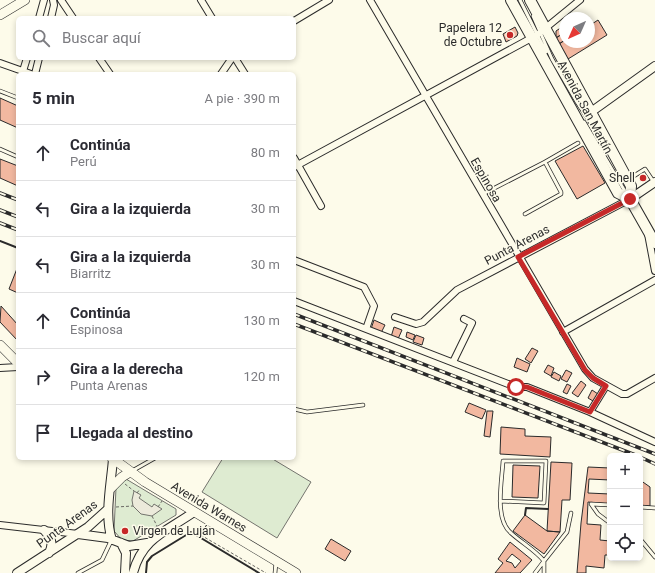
<!DOCTYPE html>
<html lang="es">
<head>
<meta charset="utf-8">
<style>
  :root { --surface:#fff; --page:#f7f7f7; --text:#2b2b33; --muted:#7c7c81; --line:#e1e1e2 }
  body { margin:0; font-family:Roboto,sans-serif; background:var(--page); color:var(--text) }
  .controls { position:absolute; right:12px; bottom:12px; display:grid; overflow:hidden; border-radius:6px; box-shadow:0 2px 6px #0003 }
  .controls button { width:36px; height:36px; display:grid; place-items:center; padding:0; border:0; border-bottom:1px solid var(--line); background:var(--surface); color:var(--text); font:20px sans-serif }
  .compass { position:absolute; left:559px; top:12px; width:36px; height:36px; border-radius:50%; background:var(--surface); box-shadow:0 2px 6px #0003; rotate:225deg }
  .stop { position:absolute; width:12px; height:12px; margin:-9px; border:3px solid #c62828; border-radius:50%; background:#fff }
  .stop.end { background:#c62828; border-color:#fff; box-shadow:0 1px 4px #0008 }
  .list { margin:0; padding:0; list-style:none }
  h2 { display:flex; justify-content:space-between; align-items:center; height:52px; margin:0; padding:0 16px; font-size:17px }
  h2 small { font-size:13px; font-weight:400; color:var(--muted) }
  .list li { display:grid; grid-template-columns:26px 1fr auto; gap:12px; align-items:center; box-sizing:border-box; height:56px; padding:0 16px; border-top:1px solid var(--line) }
  .list b { display:block; font-size:15px; white-space:nowrap }
  .list p { margin:0; font-size:13px; white-space:nowrap; color:var(--muted) }
  .list em { font-size:13px; font-style:normal; color:var(--muted) }
  .icon { flex:none; width:22px; height:22px; fill:none; stroke:currentColor; stroke-width:2; stroke-linecap:round; stroke-linejoin:round }
  .map { position:relative; flex:none; width:655px; height:573px; overflow:hidden }
  .search { position:absolute; background:var(--surface); box-shadow:0 2px 6px #0003; left:16px; top:16px; width:280px; height:44px; display:flex; align-items:center; gap:10px; box-sizing:border-box; padding:0 14px; border-radius:6px; color:var(--muted); font-size:15px }
  .panel { position:absolute; background:var(--surface); box-shadow:0 2px 6px #0003; left:16px; top:72px; width:280px; height:388px; border-radius:6px }
  .map>svg:first-child { display:block }
  .green { fill:#deebd1; stroke:#74746e }
  .parking { fill:#eceadb; stroke:#74746e }
  .building { fill:#f2b8a0; stroke:#2b2b2b; fill-rule:evenodd }
  .lines { fill:none; stroke-linecap:round; stroke-linejoin:round }
  .service-casing { stroke:#2b2b2b; stroke-width:4.5 }
  .minor-casing { stroke:#2b2b2b; stroke-width:8 }
  .tertiary-casing { stroke:#2b2b2b; stroke-width:10 }
  .secondary-casing { stroke:#2b2b2b; stroke-width:10 }
  .primary-casing { stroke:#2b2b2b; stroke-width:12 }
  .path { stroke:#6a6964; stroke-width:1; stroke-dasharray:3 2; stroke-linecap:butt }
  .service { stroke:#fdfbea; stroke-width:3 }
  .minor { stroke:#fdfbea; stroke-width:6 }
  .tertiary { stroke:#fdfbea; stroke-width:8 }
  .secondary { stroke:#fdfbea; stroke-width:9 }
  .primary { stroke:#fdfbea; stroke-width:10 }
  .rail-casing { stroke:#2b2b2b; stroke-width:3.5 }
  .rail { stroke:#fdfbea; stroke-width:2; stroke-dasharray:6; stroke-linecap:butt }
  .wall { stroke:#2b2b2b; stroke-width:2 }
  .route { stroke:#c62828; stroke-width:5 }
  .poi-dot { fill:#c62828; stroke:#fdfbea; stroke-width:1.5 }
  .labels { text-anchor:middle; stroke-width:3; stroke-linejoin:round; paint-order:stroke }
  .poi-label { font-size:12px; fill:#2b2b2b; stroke:#fdfbea; text-anchor:end }
  .street-label { font-size:12px; fill:#2b2b2b; stroke:#fdfbea }
</style>
</head>
<body>
<div class="map">
<svg width="655" height="573" viewBox="0 0 655 573">
  <rect width="100%" height="100%" fill="#fdfbea"/>
  <path class="green" d="M 223,458 L 271,458 L 311,482 L 277,538 L 202,492 Z
    M 126,479 L 176,509 L 176,515 L 133,541 L 122,540 L 114,531 L 116,488 Z"/>
  <path class="parking" d="M 134,491 L 141,495 L 139,498 L 152,507 L 154,504 L 162,509 L 152,516 L 141,514 L 133,506 L 132,500 Z"/>
  <path class="building" d="M 598,20 L 607,35 L 568,59 L 559,44 L 565,40 L 565,42 L 589,42 L 589,26 Z
    M 515,27 L 518,33 L 517,36 L 506,42 L 503,34 Z
    M 562,27 L 565,32 L 556,38 L 556,31 Z
    M 565,32 L 565,40 L 559,44 L 556,38 Z
    M 0,98 L 18,106 L 18,128 L 0,120 Z
    M 583,146 L 605,183 L 577,199 L 555,161 Z
    M 0,159 L 18,166 L 18,186 L 0,178 Z
    M 18,266 L 18,293 L 9,289 Z
    M 1,306 L 18,325 L 18,341 L 0,322 Z
    M 374,320 L 385,325 L 381,333 L 371,329 Z
    M 394,327 L 402,330 L 398,339 L 391,337 Z
    M 407,332 L 415,335 L 413,340 L 406,337 Z
    M 416,335 L 424,338 L 422,345 L 413,342 Z
    M 532,348 L 538,351 L 531,363 L 525,359 Z
    M 517,358 L 530,364 L 527,372 L 514,367 Z
    M 548,365 L 554,368 L 551,376 L 544,372 Z
    M 566,370 L 572,373 L 567,382 L 561,379 Z
    M 554,372 L 561,376 L 559,381 L 551,377 Z
    M 581,381 L 586,385 L 578,397 L 572,393 Z
    M 567,384 L 571,386 L 567,394 L 563,392 Z
    M 592,390 L 598,394 L 593,401 L 588,398 Z
    M 469,403 L 486,410 L 482,419 L 465,412 Z
    M 487,411 L 493,411 L 490,437 L 484,436 Z
    M 501,427 L 525,429 L 525,436 L 551,437 L 550,457 L 500,454 Z
    M 551,462 L 572,463 L 570,500 L 562,500 L 560,532 L 547,531 Z
    M 513,465 L 540,466 L 538,498 L 512,497 Z
    M 588,467 L 610,468 L 610,480 L 589,479 L 588,493 L 610,494 L 610,504 L 588,502 L 587,524 L 601,525 L 600,540 L 610,541 L 610,555 L 605,555 L 604,568 L 586,566 L 586,573 L 577,573 L 581,523 Z
    M 640,480 L 650,487 L 650,506 L 640,505 Z
    M 525,515 L 547,531 L 560,532 L 544,554 L 513,531 Z
    M 331,539 L 351,551 L 345,561 L 325,549 Z
    M 510,542 L 532,560 L 520,573 L 495,573 L 503,563 L 498,559 ZM 512,554 L 521,561 L 515,568 L 512,563 L 506,561 Z"/>
  <g class="lines">
    <g class="service-casing">
      <path id="service" d="M 520,0 L 546,52
        M 533,16 L 552,59 L 577,102 L 592,125
        M 0,91 L 18,98
        M 584,122 L 626,193
        M 0,149 L 18,157
        M 545,162 L 578,143
        M 629,179 L 645,169 L 653,181
        M 483,194 L 545,162 L 561,192 L 561,194 L 525,214
        M 294,409 L 307,412 L 363,405
        M 132,471 L 155,458
        M 500,501 L 544,503 L 546,461 L 503,461 C 502,481 494,519 511,533 C 522,543 535,550 544,561 L 535,573
        M 610,505 L 591,504 L 598,514 L 610,523
        M 640,507 L 655,508
        M 640,539 L 655,557
        M 78,573 L 102,560 L 111,541
        M 275,573 L 276,562
        M 544,573 L 544,561 L 567,532 L 571,513"/>
    </g>
    <g class="minor-casing">
      <path id="minor" d="M 61,0 L 73,18
        M 201,0 L 212,18
        M 370,0 L 585,369 L 593,378 L 622,394 L 627,394 L 655,378
        M 39,18 L 44,0
        M 51,18 L 54,5 L 53,0
        M 294,21 L 329,0
        M 99,58 L 110,74
        M 235,58 L 245,74
        M 0,63 L 31,74
        M 23,71 L 27,58
        M 35,74 L 39,58
        M 221,74 L 232,58
        M 294,158 L 321,206
        M 294,167 L 537,35 L 580,0
        M 648,234 L 655,271
        M 294,260 L 364,287 L 374,306 L 366,329
        M 294,301 L 516,387 L 527,387 L 590,412 L 655,442
        M 395,317 L 416,324 L 423,322 L 457,290 L 630,199
        M 563,332 L 655,280
        M 453,362 L 472,323 L 464,319
        M 0,368 L 18,367
        M 590,412 L 606,386
        M 0,525 L 78,534"/>
    </g>
    <g class="tertiary-casing">
      <path id="tertiary" d="M 591,112 L 655,66
        M 630,199 L 655,182
        M 44,530 C 51,538 54,543 49,553
        M 78,534 L 108,538 L 129,546 L 147,543
        M 112,540 C 104,515 111,485 113,459
        M 121,543 L 126,553 L 125,573
        M 17,573 L 88,527 L 108,509
        M 133,573 C 142,538 167,531 194,512"/>
    </g>
    <g class="secondary-casing">
      <path id="secondary" d="M 0,15 L 25,0
        M 0,345 L 18,363
        M 112,458 L 145,482 L 296,573
        M 111,488 L 122,477 L 130,472"/>
    </g>
    <g class="primary-casing">
      <path id="primary" d="M 511,0 L 618,193 L 630,199
        M 530,0 L 631,186 L 630,199 L 655,243"/>
    </g>
    <path class="path" d="M 125,484 L 134,491
      M 137,493 L 140,489
      M 116,507 L 133,506
      M 158,507 L 162,501
      M 152,516 L 157,526
      M 192,530 L 266,573"/>
    <use href="#service" class="service"/>
    <use href="#minor" class="minor"/>
    <use href="#tertiary" class="tertiary"/>
    <use href="#secondary" class="secondary"/>
    <use href="#primary" class="primary"/>
    <g class="rail-casing">
      <path id="rail" d="M 0,193 L 18,200
        M 0,210 L 18,217
        M 0,223 L 18,230
        M 294,314 L 655,454
        M 294,324 L 638,456
        M 640,457 L 655,464"/>
    </g>
    <use href="#rail" class="rail"/>
    <path class="wall" d="M 0,241 L 18,248
      M 525,515 L 526,508 L 548,509
      M 146,573 L 147,562 L 152,556 L 191,532 L 259,573"/>
  </g>
  <g class="lines">
    <path class="route" d="M 516,387 L 527,387 L 590,412 L 606,386 L 593,378 L 585,370 L 518,257 L 630,199"/>
  </g>
  <g class="poi-dot">
    <circle cx="510" cy="35" r="4"/>
    <circle cx="643" cy="178" r="4"/>
    <circle cx="125" cy="531" r="4"/>
  </g>
  <g class="labels">
    <g class="poi-label">
      <text x="502" y="32">Papelera 12<tspan x="502" dy="14">de Octubre</tspan></text>
      <text x="635" y="182">Shell</text>
      <text x="133" y="535" text-anchor="start">Virgen de Luján</text>
    </g>
    <g class="street-label">
      <text transform="translate(585 107) rotate(62)" y="4">Avenida San Martín</text>
      <text transform="translate(486 180) rotate(60)" y="4">Espinosa</text>
      <text transform="translate(517 245) rotate(-28)" y="4">Punta Arenas</text>
      <text transform="translate(209 507) rotate(31)" y="4">Avenida Warnes</text>
      <text transform="translate(67 524) rotate(-36)" y="4">Punta Arenas</text>
    </g>
  </g>
</svg>
<div class="controls">
<button>+</button>
<button>−</button>
<button><svg class="icon" aria-label="locate" viewBox="0 0 24 24"><circle cx="12" cy="12" r="6"/><path d="M12 2v4M12 18v4M2 12h4M18 12h4"/></svg></button>
</div>
<svg class="compass" viewBox="-18 -18 36 36"><path d="M0-13l5 13h-10z" fill="#e53935"/><path d="M0 13l5-13h-10z" fill="#7c7c81"/></svg>
<div class="stop" style="left:516px;top:387px"></div>
<div class="stop end" style="left:630px;top:199px"></div>
<div class="search"><svg class="icon" aria-label="search" viewBox="0 0 24 24"><circle cx="10" cy="10" r="6"/><path d="M15 15l6 6"/></svg>Buscar aquí</div>
<section class="panel">
<h2>5 min<small>A pie · 390 m</small></h2>
<ul class="list">
<li><svg class="icon" aria-label="ahead" viewBox="0 0 24 24"><path d="M12 20V5M6 11l6-6 6 6"/></svg><div><b>Continúa</b><p>Perú</p></div><em>80 m</em></li>
<li><svg class="icon" aria-label="left" viewBox="0 0 24 24"><path d="M17 20v-9H6M10 6l-5 5 5 5"/></svg><div><b>Gira a la izquierda</b></div><em>30 m</em></li>
<li><svg class="icon" aria-label="left" viewBox="0 0 24 24"><path d="M17 20v-9H6M10 6l-5 5 5 5"/></svg><div><b>Gira a la izquierda</b><p>Biarritz</p></div><em>30 m</em></li>
<li><svg class="icon" aria-label="ahead" viewBox="0 0 24 24"><path d="M12 20V5M6 11l6-6 6 6"/></svg><div><b>Continúa</b><p>Espinosa</p></div><em>130 m</em></li>
<li><svg class="icon" aria-label="right" viewBox="0 0 24 24"><path d="M7 20v-9h11M14 6l5 5-5 5"/></svg><div><b>Gira a la derecha</b><p>Punta Arenas</p></div><em>120 m</em></li>
<li><svg class="icon" aria-label="arrive" viewBox="0 0 24 24"><path d="M6 21V4h12l-3 4 3 4H6"/></svg><div><b>Llegada al destino</b></div></li>
</ul>
</section>
</div>
</body>
</html>
